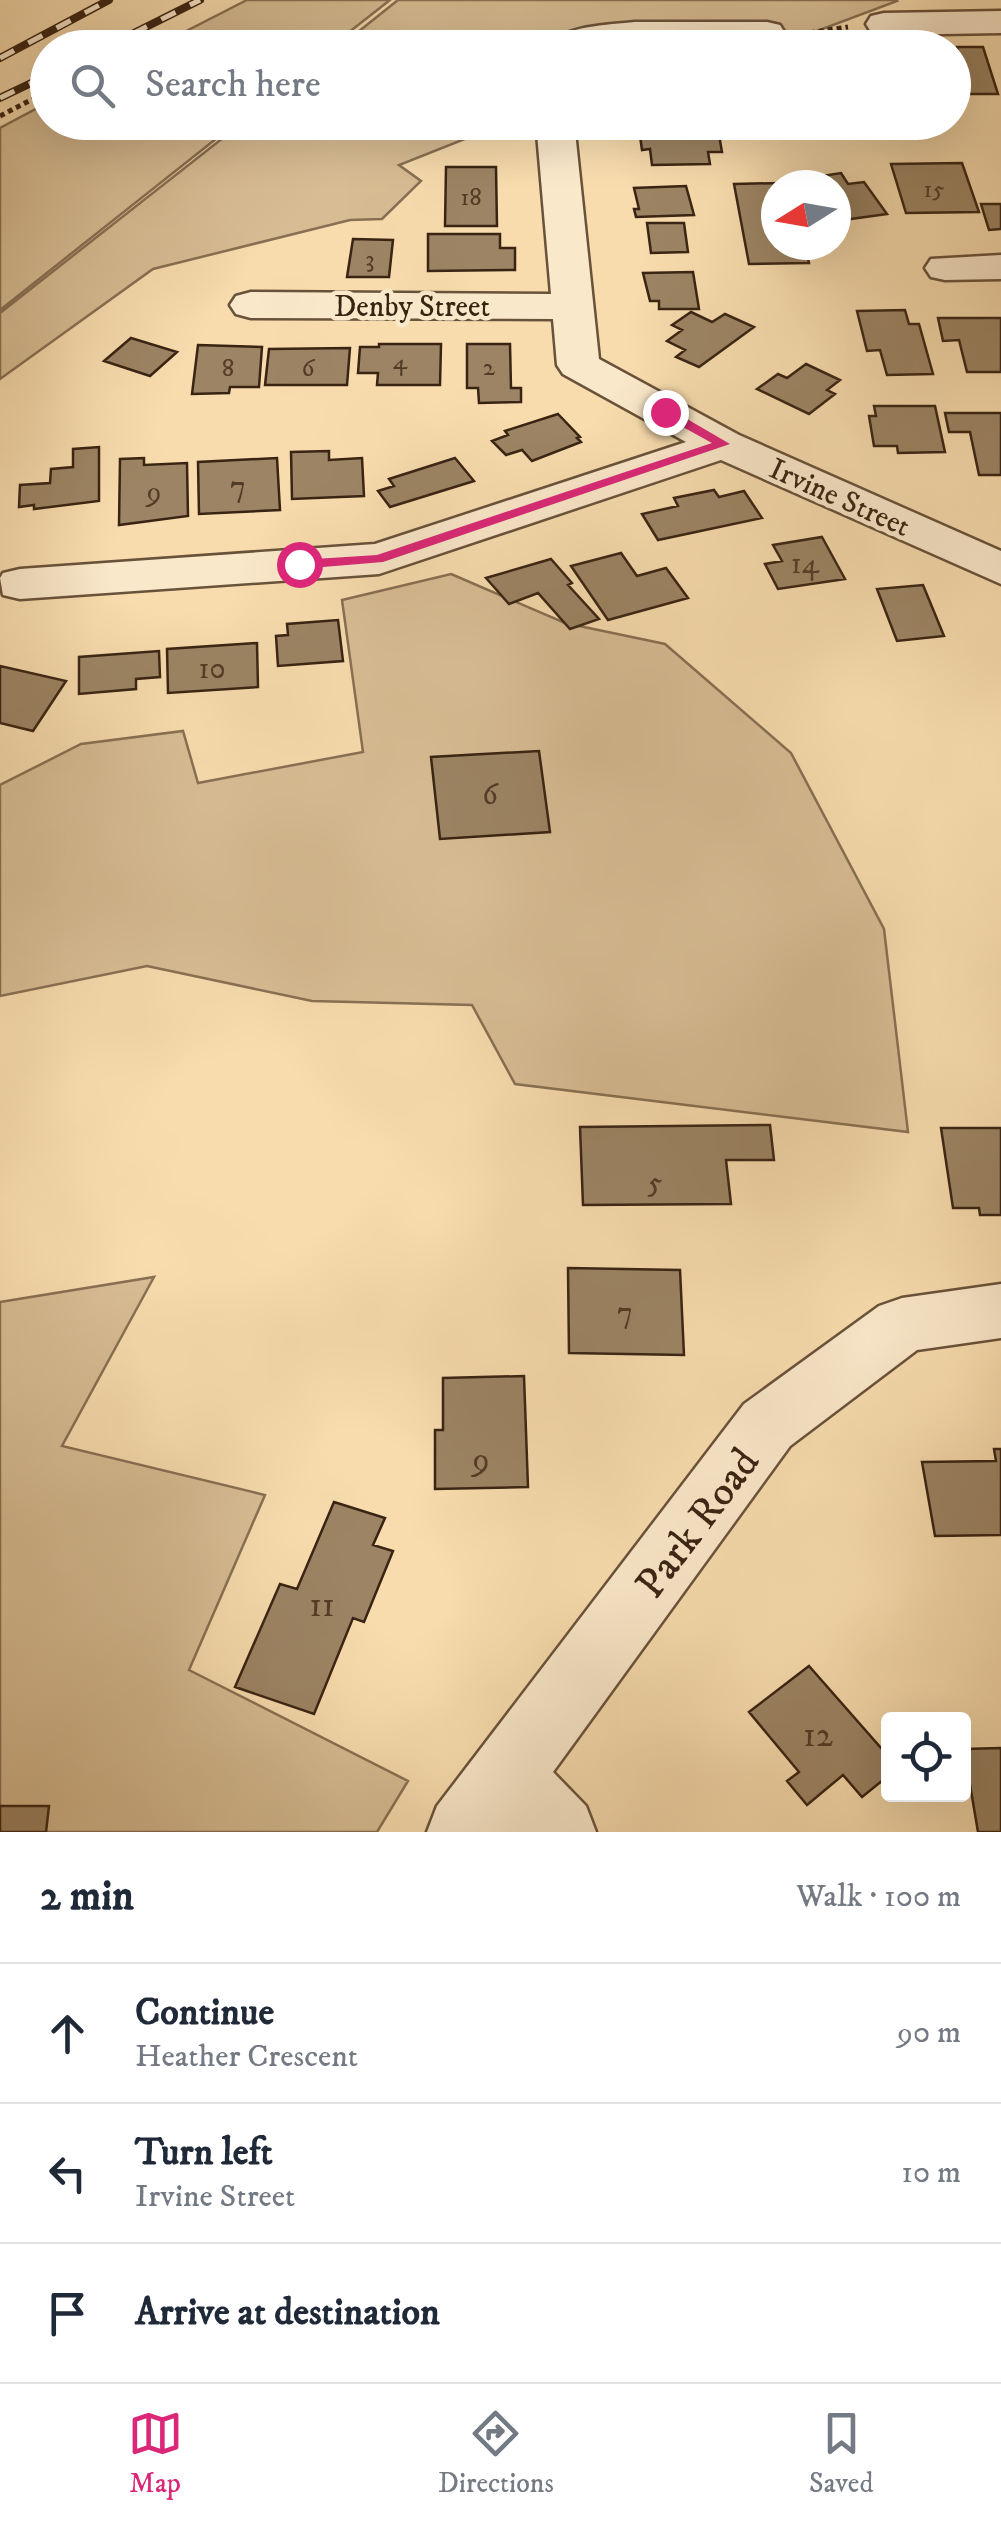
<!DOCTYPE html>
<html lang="en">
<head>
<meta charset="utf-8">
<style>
  :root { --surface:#fff; --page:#f2f2f3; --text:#1f2937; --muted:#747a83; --line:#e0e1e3; --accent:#db2777 }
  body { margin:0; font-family:"IM FELL DW Pica",serif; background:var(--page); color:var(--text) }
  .controls { position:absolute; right:30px; bottom:30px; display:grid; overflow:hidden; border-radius:10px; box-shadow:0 10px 40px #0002 }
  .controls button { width:90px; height:90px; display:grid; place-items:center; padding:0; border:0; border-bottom:2px solid var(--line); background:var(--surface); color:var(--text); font:50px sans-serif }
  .compass { position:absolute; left:761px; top:170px; width:90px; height:90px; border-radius:50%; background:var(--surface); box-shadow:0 10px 40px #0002; rotate:259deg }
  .stop { position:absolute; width:30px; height:30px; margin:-22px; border:8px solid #db2777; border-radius:50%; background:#fff }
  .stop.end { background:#db2777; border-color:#fff; box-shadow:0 2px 10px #0008 }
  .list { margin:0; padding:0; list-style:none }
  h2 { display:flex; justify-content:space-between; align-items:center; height:130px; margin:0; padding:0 40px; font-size:42px }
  h2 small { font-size:32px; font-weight:400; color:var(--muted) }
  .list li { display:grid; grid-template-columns:65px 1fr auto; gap:30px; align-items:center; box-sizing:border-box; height:140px; padding:0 40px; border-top:2px solid var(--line) }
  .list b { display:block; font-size:38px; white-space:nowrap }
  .list p { margin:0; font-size:32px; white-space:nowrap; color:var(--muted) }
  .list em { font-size:32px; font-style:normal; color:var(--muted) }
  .icon { flex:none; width:55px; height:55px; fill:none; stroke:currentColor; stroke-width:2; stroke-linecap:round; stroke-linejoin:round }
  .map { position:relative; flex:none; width:1001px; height:1832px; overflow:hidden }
  .search { position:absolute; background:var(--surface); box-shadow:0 10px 40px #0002; left:30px; right:30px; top:30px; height:110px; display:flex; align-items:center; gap:25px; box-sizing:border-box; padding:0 35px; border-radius:55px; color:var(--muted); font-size:38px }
  .sheet { height:550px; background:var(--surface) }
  nav { display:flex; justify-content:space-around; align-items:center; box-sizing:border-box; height:140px; border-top:2px solid var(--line); background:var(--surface); font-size:28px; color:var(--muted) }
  nav a { display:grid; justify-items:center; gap:5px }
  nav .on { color:var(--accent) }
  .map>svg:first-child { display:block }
  .green { fill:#d8bd94; stroke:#887054; stroke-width:2.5 }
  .building { fill:#9c8464; stroke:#392413; stroke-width:2.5 }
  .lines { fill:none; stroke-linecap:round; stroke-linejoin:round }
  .minor-casing { stroke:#69523a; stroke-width:5 }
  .path { stroke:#392413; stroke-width:5; stroke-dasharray:5 4; stroke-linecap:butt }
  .minor { fill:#fae8ca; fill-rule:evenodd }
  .rail-casing { stroke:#392413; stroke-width:8 }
  .rail { stroke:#fae8ca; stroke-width:5; stroke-dasharray:16; stroke-linecap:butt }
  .route { fill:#db2777 }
  .labels { text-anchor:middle; stroke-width:9; stroke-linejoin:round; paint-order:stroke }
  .far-number-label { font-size:25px; fill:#523c27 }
  .far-street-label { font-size:30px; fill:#392413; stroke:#fae8ca }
  .number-label { font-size:30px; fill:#523c27 }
  .near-number-label { font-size:35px; fill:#523c27 }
  .near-street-label { font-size:42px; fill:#392413; stroke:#fae8ca }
</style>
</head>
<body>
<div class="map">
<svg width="1001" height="1832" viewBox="0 0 1001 1832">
  <rect width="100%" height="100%" fill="#f8dcae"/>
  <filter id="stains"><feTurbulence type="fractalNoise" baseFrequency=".002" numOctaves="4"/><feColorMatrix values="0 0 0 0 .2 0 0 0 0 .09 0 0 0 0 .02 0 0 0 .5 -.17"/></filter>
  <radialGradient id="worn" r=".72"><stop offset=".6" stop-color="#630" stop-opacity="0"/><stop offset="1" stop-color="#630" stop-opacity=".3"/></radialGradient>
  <path class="green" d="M 247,0 L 390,0 L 330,47 L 155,47 Z
    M 398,0 L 896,0 L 897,1 L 777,46 L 719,38 L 423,35 L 406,47 L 338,48 Z
    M 47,103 L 48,122 L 236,123 L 0,310 L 0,128 Z
    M 242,123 L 505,123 L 399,165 L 421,181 L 382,219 L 350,220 L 153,269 L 0,379 L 0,313 Z
    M 451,574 L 565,623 L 665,644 L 791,753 L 884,929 L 908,1132 L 515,1084 L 472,1005 L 312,1001 L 147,966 L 0,996 L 0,785 L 81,744 L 183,731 L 198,783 L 363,752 L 342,600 Z
    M 154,1277 L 62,1446 L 265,1495 L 189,1670 L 408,1781 L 377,1832 L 0,1832 L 0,1302 Z"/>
  <path class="building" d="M 957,47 L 983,47 L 998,94 L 954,94 L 954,56 L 959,56 Z
    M 652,122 L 703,122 L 704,131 L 653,132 Z
    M 719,135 L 722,152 L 708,152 L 710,164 L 652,165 L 650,149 L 642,150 L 640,136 Z
    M 962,163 L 979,212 L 906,213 L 891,164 Z
    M 446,167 L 496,167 L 497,226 L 445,226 Z
    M 841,173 L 848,184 L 864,182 L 887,214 L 836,221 L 836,185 L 821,185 L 816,177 Z
    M 780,183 L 776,185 L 776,245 L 805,245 L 809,263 L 749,264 L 734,184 Z
    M 686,186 L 694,215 L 636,217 L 634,209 L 639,209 L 634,188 Z
    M 981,204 L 1001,204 L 1001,229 L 989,230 Z
    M 647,223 L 684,223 L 688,252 L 651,253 Z
    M 428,234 L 500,234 L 500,248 L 515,248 L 515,270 L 428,271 Z
    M 353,239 L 393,240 L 389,277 L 347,277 Z
    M 693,272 L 699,309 L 659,309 L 659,301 L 650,301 L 643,273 Z
    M 905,310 L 909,324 L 919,324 L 933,374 L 887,375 L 880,350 L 867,351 L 857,311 Z
    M 691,312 L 712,322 L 725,314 L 754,327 L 699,367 L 676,357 L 685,350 L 667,341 L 682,330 L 672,325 Z
    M 938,318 L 1001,318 L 1001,372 L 967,372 L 959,340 L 943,341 Z
    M 131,338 L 177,352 L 150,376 L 104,361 Z
    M 379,344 L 441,344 L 440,385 L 377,385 L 378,373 L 358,373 L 360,347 L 379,347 Z
    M 467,344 L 510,344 L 511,388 L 521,388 L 521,402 L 479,403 L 478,388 L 467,388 Z
    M 198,345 L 262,347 L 259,387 L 230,387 L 229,393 L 192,394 Z
    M 350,348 L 347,385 L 265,385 L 269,349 Z
    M 806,364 L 840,380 L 827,390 L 835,394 L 809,414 L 757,389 L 778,374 L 787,378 Z
    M 874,406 L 935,406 L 945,452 L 898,453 L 897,446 L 874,446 L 869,416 L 876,416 Z
    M 945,413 L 1001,413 L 1001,475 L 979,475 L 970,432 L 949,432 Z
    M 558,414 L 580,437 L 577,438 L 581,442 L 532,461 L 522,450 L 506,455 L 492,441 L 508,435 L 505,431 Z
    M 99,447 L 99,501 L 34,509 L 34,505 L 19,507 L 20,485 L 50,483 L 51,469 L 73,467 L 73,449 Z
    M 329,451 L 329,460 L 362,458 L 364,496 L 292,499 L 291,452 Z
    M 144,458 L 144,465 L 187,463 L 188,516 L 119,525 L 120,459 Z
    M 277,458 L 280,510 L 199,514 L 198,462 Z
    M 455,458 L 474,481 L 390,507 L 378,491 L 394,486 L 389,479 Z
    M 714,490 L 719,497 L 744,491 L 762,518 L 658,540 L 642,514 L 678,506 L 674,498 Z
    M 822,537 L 845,579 L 778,589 L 765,564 L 782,561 L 773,545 Z
    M 621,553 L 637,576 L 666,568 L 688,598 L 608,620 L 571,566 Z
    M 551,559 L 572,583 L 568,585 L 599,619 L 570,629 L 538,593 L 509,604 L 486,578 Z
    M 923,585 L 944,636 L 897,641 L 877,589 Z
    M 338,620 L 343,661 L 278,666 L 276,636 L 288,635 L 287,624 Z
    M 257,643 L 258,687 L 168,693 L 167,649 Z
    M 159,651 L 160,677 L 136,679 L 136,689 L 79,694 L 79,657 Z
    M 0,666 L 66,681 L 33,731 L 0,723 Z
    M 539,751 L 550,832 L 440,839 L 431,757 Z
    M 770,1125 L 774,1160 L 726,1160 L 731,1204 L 583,1205 L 580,1127 Z
    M 941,1128 L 1001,1128 L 1001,1215 L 980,1215 L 979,1208 L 953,1208 Z
    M 568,1268 L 680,1270 L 684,1355 L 569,1353 Z
    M 524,1376 L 528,1487 L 435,1489 L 435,1430 L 443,1430 L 443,1378 Z
    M 994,1449 L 1001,1449 L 1001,1535 L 935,1536 L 922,1462 L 996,1461 Z
    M 334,1502 L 385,1518 L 373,1545 L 393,1551 L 364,1622 L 353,1618 L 314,1714 L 235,1687 L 280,1584 L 297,1589 Z
    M 809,1666 L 888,1756 L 888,1776 L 862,1797 L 843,1775 L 807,1805 L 787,1781 L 799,1772 L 749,1712 Z
    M 1001,1748 L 1001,1832 L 978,1832 L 964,1749 Z
    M 0,1806 L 49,1806 L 46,1832 L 0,1832 Z"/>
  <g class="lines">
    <g class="minor-casing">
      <path id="minor" d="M 1001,11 L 1001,33 L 884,35 L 871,32 L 866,24 L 871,16 L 884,13 Z
        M 635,22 L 767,22 L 780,25 L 785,33 L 780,41 L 767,44 L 545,48 C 561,25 610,25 635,22 Z
        M 536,122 L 574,122 L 599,359 L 739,435 L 1001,551 L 1001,584 L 721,460 L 379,574 L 20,599 L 3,595 L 0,578 L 3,573 L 20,569 L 375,544 L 686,442 L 563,374 L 557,365 L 553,319 L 251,318 L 236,314 L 230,305 L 236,296 L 251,292 L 551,294 Z
        M 1001,255 L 1001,279 L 945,280 L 931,277 L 925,268 L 931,259 Z
        M 1001,1284 L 1001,1338 L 917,1350 L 790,1446 L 553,1772 L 586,1806 L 596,1832 L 427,1832 L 437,1806 L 744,1404 L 879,1306 L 902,1298 Z"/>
    </g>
    <path class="path" d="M 801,34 L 848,27
      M 0,116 L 48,91"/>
    <use href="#minor" class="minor"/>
    <g class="rail-casing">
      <path id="rail" d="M 104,48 L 200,0
        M 0,58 L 109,0
        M 0,98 L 48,75"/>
    </g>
    <use href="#rail" class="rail"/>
  </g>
  <path class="route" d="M 661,409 L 670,409 L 730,444 L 383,562 L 299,569 L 292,564 L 299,560 L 377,555 L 712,443 L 661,415 Z"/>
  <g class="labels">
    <g class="far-number-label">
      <text x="934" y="197">15</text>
      <text x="471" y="205">18</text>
      <text x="370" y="267">3</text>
      <text x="400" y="369">4</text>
      <text x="489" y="375">2</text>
      <text x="228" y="376">8</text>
      <text x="308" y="376">6</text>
    </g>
    <g class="far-street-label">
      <text x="412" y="316">Denby Street</text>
      <text transform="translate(840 497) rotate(24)" y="10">Irvine Street</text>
    </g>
    <g class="number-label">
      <text x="238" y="496">7</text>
      <text x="154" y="501">9</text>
      <text x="805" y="573">14</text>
      <text x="212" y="678">10</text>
      <text x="490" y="804">6</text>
      <text x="655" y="1192">5</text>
      <text x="625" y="1322">7</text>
    </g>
    <g class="near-number-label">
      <text x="481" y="1471">9</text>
      <text x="322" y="1616">11</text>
      <text x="818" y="1746">12</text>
    </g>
    <g class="near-street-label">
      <text transform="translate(696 1522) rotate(-53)" y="15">Park Road</text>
    </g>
  </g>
  <rect width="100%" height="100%" filter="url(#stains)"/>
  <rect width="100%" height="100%" fill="url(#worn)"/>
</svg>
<div class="controls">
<button><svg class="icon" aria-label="locate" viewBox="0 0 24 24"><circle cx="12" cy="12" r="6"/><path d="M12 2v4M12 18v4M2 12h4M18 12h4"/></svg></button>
</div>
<svg class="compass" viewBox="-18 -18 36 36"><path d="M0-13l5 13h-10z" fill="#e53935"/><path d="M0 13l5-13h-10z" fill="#747a83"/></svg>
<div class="stop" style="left:299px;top:564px"></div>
<div class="stop end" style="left:665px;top:412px"></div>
<div class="search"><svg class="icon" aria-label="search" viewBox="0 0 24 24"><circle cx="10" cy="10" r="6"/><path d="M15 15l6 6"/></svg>Search here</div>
</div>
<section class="sheet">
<h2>2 min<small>Walk · 100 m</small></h2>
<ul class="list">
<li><svg class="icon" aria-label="ahead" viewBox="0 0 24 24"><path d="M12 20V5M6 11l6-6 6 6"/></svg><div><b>Continue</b><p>Heather Crescent</p></div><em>90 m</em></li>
<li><svg class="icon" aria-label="left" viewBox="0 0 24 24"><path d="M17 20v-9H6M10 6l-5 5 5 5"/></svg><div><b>Turn left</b><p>Irvine Street</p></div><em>10 m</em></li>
<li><svg class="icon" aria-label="arrive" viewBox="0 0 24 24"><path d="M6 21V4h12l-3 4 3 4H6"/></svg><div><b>Arrive at destination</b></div></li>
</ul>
</section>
<nav>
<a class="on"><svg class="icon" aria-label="map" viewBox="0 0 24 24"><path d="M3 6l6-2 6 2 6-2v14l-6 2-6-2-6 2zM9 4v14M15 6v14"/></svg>Map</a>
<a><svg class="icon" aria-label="directions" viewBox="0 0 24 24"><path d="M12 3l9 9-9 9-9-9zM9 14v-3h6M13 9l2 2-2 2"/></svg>Directions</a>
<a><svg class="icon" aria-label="saved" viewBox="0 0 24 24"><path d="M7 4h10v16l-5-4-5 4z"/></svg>Saved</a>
</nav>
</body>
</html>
